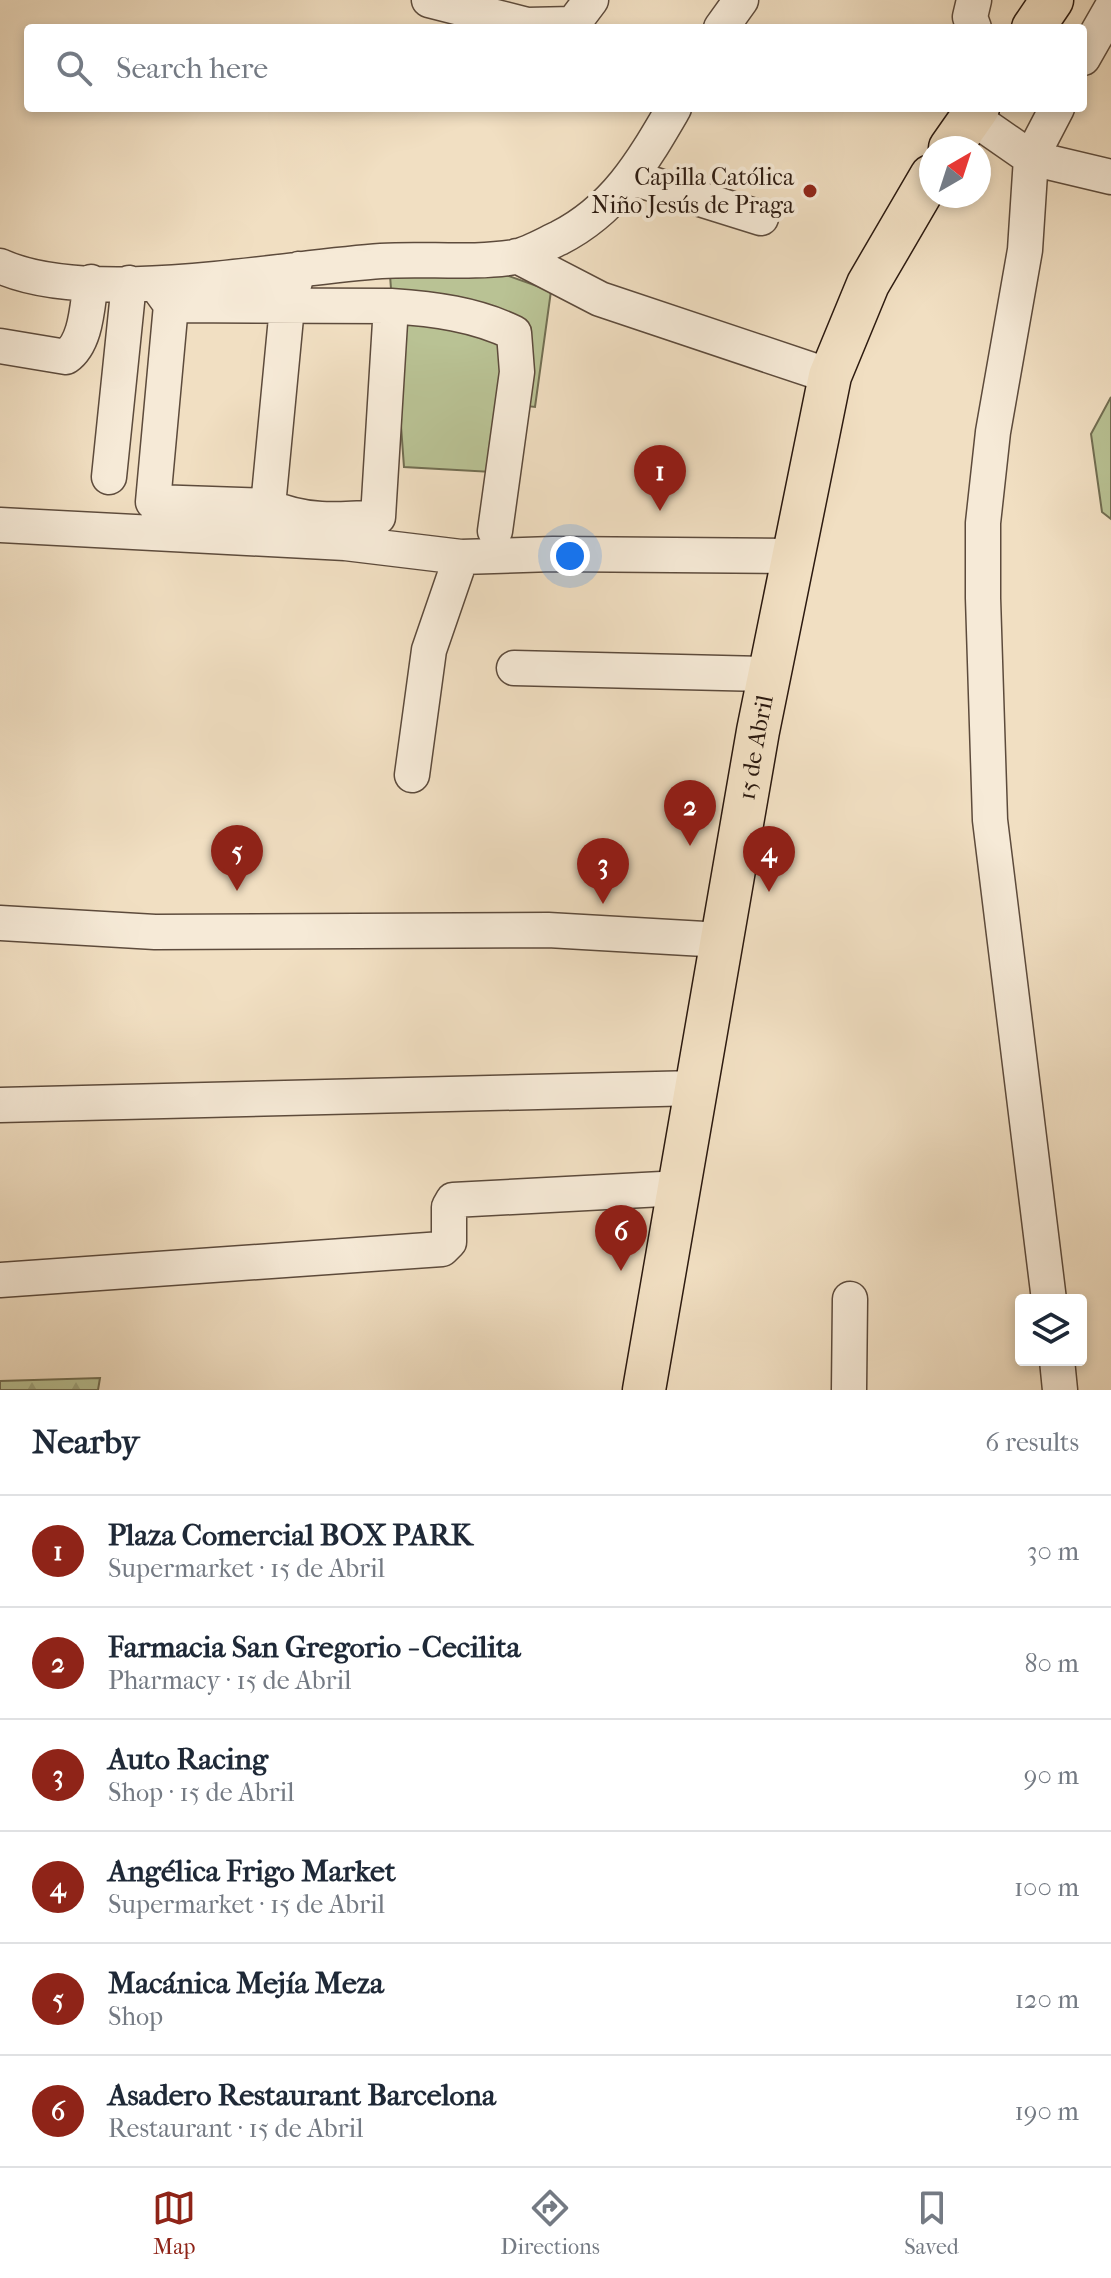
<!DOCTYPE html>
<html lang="en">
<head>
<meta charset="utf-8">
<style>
  :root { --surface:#fff; --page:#f2f2f3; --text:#1f2937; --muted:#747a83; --line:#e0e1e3; --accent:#8f2418 }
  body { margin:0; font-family:"IM FELL French Canon",serif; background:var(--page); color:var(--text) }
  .controls { position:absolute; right:24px; bottom:24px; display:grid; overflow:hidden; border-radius:8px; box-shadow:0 4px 12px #0003 }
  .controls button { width:72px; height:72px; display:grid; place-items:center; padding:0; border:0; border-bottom:2px solid var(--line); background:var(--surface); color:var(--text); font:40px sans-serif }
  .compass { position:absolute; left:919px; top:136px; width:72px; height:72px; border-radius:50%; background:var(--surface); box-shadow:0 4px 12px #0003; rotate:39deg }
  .you { position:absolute; left:570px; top:556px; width:28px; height:28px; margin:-20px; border:6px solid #fff; border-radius:50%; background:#1a73e8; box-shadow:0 0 0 12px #1a73e833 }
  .badge { display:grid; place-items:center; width:52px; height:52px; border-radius:50%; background:var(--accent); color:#fff; font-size:26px; font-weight:700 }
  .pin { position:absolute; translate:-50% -66px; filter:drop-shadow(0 2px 4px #0008) }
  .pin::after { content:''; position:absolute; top:42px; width:28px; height:24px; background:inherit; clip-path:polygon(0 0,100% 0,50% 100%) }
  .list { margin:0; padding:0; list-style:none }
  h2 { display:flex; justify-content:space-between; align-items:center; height:104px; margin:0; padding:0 32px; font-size:34px }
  h2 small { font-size:26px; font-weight:400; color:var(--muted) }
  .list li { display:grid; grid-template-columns:52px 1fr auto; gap:24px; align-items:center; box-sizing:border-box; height:112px; padding:0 32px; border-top:2px solid var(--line) }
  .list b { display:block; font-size:30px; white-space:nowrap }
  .list p { margin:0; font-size:26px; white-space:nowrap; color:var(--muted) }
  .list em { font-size:26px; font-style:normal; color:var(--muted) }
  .icon { flex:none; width:44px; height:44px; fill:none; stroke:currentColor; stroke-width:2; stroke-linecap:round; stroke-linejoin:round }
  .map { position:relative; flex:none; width:1111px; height:1390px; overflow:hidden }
  .search { position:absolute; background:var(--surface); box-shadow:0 4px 12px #0003; left:24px; right:24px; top:24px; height:88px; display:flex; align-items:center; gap:20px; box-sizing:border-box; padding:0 28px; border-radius:8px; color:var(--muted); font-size:30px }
  .sheet { height:776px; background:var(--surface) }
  nav { display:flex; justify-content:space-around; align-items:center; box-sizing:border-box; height:112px; border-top:2px solid var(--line); background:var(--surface); font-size:22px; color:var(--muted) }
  nav a { display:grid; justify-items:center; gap:4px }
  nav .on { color:var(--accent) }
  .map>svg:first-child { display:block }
  .green { fill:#b9c294; stroke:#726e52; stroke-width:2 }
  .forest { fill:url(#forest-firs); stroke:#726e52; stroke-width:2 }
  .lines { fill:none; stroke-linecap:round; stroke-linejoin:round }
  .minor-casing { stroke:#5d4b3c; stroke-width:37 }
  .major-casing { stroke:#2c1a10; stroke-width:45 }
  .minor { stroke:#f6ead7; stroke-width:34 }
  .major { stroke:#f1dfc2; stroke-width:42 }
  .poi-dot { fill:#8f2418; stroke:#f6ead7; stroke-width:3 }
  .labels { text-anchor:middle; stroke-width:8; stroke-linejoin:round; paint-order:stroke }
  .poi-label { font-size:24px; fill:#2c1a10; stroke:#f6ead7; text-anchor:end }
  .street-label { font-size:24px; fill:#2c1a10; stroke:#f6ead7 }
</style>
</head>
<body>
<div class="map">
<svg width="1111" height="1390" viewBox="0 0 1111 1390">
  <defs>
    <pattern id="forest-firs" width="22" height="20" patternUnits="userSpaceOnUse" patternTransform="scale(2)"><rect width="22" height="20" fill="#b9c294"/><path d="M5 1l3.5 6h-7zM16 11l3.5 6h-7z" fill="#9fa67f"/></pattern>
  </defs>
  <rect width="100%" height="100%" fill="#f1dfc2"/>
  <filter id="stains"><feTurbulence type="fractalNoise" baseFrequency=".0025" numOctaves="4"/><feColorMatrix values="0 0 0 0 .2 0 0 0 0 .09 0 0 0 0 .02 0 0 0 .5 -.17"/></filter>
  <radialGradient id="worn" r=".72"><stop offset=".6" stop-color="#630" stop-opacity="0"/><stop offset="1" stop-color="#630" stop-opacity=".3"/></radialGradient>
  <path class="green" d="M 469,262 L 551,291 L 535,407 L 501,403 L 492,472 L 404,467 L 390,275 Z
    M 1111,397 L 1111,519 L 1102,512 L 1091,434 Z"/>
  <path class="forest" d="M 100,1378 L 98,1390 L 0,1390 L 0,1381 Z"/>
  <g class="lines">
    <g class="minor-casing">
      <path id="minor" d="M 429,0 L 527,25 L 573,24 L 591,0
        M 974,0 L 970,17 L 974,28
        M 721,28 L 741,0
        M 1083,58 L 1111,9
        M 1057,108 L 1031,158 L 1111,177
        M 972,117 L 1031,158 L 1025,250 L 993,432 L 983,523 L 983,598 L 990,820 L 1049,1300
        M 633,178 L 761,218
        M 517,256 L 600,299 L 830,376
        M 0,266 C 90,307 279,268 381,261 C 424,258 471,264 515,257 C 529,254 546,244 559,238 C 616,209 643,161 674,108
        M 299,269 L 287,307 L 268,506 C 304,523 339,520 378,517 L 391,306 C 434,309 475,314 514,333 L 517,372 L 495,531
        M 158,287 L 171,305 L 391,306
        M 171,305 L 153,502 L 268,506
        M 0,346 L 66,357 C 87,342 87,305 91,282
        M 109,477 L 129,283
        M 0,525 L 345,543 L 461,557 L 553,554 L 792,556
        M 514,668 L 769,674
        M 412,775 L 429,650 L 461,557
        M 0,923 L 155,932 L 548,930 L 722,940
        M 0,1105 L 698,1088
        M 0,1280 L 442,1249 L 449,1242 L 449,1207 L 453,1200 L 681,1188
        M 1057,1360 L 1060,1390
        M 849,1390 L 850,1299"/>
    </g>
    <g class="major-casing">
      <g id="major">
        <path d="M 1033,28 L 1052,0"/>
        <path d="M 950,148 L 978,108"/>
        <path id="s1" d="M 644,1390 L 758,731 L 830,376 L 868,284 L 931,176"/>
      </g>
    </g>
    <use href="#minor" class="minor"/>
    <use href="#major" class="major"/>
  </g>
  <circle class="poi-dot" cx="810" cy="191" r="8"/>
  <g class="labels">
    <g class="poi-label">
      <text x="794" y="185">Capilla Católica<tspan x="794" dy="28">Niño Jesús de Praga</tspan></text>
    </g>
    <g class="street-label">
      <text dy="8" stroke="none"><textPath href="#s1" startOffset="652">15 de Abril</textPath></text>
    </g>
  </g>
  <rect width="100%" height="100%" filter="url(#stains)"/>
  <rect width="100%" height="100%" fill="url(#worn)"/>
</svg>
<div class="controls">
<button><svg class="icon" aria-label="layers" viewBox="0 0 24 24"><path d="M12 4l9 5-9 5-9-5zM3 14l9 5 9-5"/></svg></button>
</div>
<svg class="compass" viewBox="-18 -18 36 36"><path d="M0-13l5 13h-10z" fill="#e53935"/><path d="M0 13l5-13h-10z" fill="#747a83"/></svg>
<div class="you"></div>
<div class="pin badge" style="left:660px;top:511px">1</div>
<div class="pin badge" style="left:690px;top:846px">2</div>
<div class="pin badge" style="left:603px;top:904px">3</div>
<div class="pin badge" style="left:769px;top:892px">4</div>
<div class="pin badge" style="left:237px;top:891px">5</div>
<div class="pin badge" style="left:621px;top:1271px">6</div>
<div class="search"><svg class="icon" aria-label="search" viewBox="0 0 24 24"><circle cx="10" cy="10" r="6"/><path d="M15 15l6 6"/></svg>Search here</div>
</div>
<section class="sheet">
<h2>Nearby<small>6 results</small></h2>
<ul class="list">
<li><span class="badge">1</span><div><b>Plaza Comercial BOX PARK</b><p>Supermarket · 15 de Abril</p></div><em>30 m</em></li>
<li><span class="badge">2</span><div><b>Farmacia San Gregorio - Cecilita</b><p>Pharmacy · 15 de Abril</p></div><em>80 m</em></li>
<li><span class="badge">3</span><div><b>Auto Racing</b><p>Shop · 15 de Abril</p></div><em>90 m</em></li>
<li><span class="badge">4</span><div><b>Angélica Frigo Market</b><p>Supermarket · 15 de Abril</p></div><em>100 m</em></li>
<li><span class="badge">5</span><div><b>Macánica Mejía Meza</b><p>Shop</p></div><em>120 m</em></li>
<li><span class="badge">6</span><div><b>Asadero Restaurant Barcelona</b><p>Restaurant · 15 de Abril</p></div><em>190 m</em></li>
</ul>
</section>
<nav>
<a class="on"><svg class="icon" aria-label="map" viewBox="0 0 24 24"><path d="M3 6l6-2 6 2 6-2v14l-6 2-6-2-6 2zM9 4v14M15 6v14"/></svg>Map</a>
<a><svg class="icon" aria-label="directions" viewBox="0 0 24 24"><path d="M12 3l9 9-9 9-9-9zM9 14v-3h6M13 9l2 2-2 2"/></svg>Directions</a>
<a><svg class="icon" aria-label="saved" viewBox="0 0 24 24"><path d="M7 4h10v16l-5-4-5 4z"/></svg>Saved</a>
</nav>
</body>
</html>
